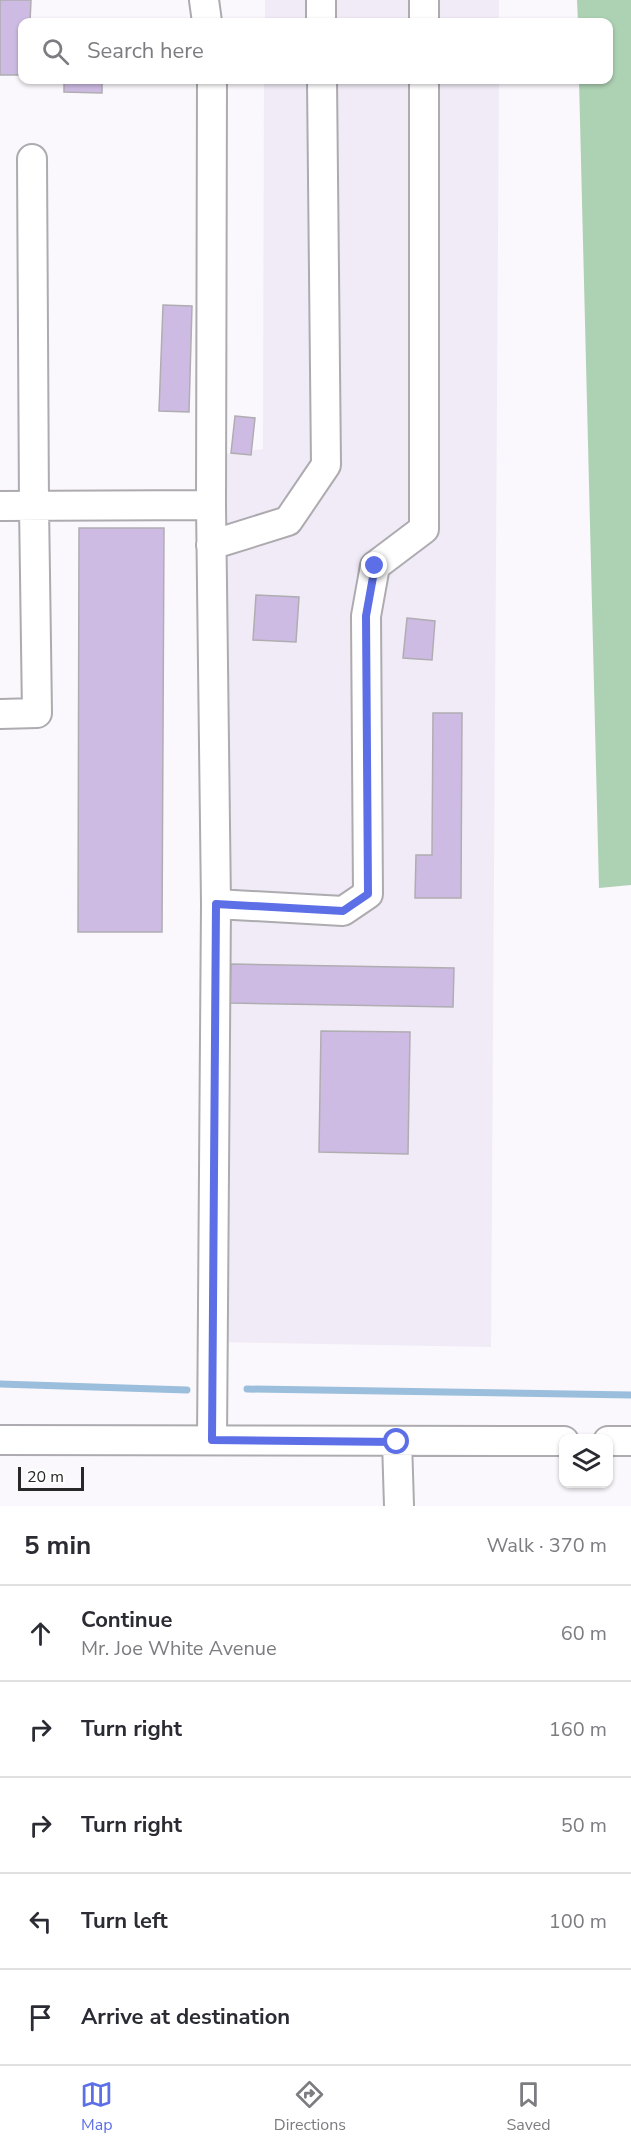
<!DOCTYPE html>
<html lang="en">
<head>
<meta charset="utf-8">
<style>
  :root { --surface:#fff; --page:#f7f7f7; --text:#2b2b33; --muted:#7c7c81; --line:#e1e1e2; --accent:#5c6fe6 }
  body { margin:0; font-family:"Nunito Sans",sans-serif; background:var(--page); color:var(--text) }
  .controls { position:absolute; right:18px; bottom:18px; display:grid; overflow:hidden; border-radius:12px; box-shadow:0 2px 4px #0004 }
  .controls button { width:54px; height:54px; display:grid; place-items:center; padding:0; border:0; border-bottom:2px solid var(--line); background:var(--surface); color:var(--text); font:30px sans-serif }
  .scale { position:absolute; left:18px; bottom:15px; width:66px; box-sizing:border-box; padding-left:6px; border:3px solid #282829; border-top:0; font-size:16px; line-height:21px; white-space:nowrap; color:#282829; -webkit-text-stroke:4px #fff; paint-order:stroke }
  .stop { position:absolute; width:18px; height:18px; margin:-14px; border:4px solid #5c6fe6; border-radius:50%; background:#fff }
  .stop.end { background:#5c6fe6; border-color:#fff; box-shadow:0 2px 6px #0008 }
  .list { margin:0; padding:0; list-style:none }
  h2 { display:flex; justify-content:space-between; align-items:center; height:78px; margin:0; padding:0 24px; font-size:26px }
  h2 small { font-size:20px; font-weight:400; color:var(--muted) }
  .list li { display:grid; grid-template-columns:39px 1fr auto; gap:18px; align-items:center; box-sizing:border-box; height:96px; padding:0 24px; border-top:2px solid var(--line) }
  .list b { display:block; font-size:22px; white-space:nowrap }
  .list p { margin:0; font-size:20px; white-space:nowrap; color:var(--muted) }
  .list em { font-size:20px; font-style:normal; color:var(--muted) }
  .icon { flex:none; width:33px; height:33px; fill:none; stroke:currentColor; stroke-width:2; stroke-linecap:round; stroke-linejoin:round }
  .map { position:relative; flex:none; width:631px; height:1506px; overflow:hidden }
  .search { position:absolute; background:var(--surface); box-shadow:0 2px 4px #0004; left:18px; right:18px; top:18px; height:66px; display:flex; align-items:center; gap:15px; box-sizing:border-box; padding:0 21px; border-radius:12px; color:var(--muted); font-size:22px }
  .sheet { height:558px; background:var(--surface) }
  nav { display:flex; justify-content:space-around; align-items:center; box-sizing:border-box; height:84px; border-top:2px solid var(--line); background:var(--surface); font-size:16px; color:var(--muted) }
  nav a { display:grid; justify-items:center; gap:3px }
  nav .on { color:var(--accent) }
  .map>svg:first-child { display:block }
  .built { fill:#f0ebf6 }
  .green { fill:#add1b3 }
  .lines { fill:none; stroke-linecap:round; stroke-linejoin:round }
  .stream { stroke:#9bbedc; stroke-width:7 }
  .building { fill:#cebbe3; stroke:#afadb1; stroke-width:1.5 }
  .minor-casing { stroke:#adabaf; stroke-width:32 }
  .minor { stroke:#fff; stroke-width:28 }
  .route { stroke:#5c6fe6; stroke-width:8 }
</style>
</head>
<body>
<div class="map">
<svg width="631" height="1506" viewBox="0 0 631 1506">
  <rect width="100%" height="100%" fill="#faf8fc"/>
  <path class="built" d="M 265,0 L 499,0 L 499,22 L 265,22 Z
    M 264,80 L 499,80 L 491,1347 L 216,1342 L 215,455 L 263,449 Z"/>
  <path class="green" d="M 577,0 L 631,0 L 631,885 L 599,888 L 579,80 L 608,80 L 608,22 L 578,22 Z"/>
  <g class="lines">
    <path class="stream" d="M 0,1384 L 187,1390
      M 247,1389 L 631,1395"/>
  </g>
  <path class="building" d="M 0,0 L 31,0 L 30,22 L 22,22 L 22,75 L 0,75 Z
    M 64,80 L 102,80 L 102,93 L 64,92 Z
    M 163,305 L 192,306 L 189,412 L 159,411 Z
    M 235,416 L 255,418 L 251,455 L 231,453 Z
    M 79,528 L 164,528 L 162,932 L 78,932 Z
    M 256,595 L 299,597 L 296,642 L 253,640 Z
    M 407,618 L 435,621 L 432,660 L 403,658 Z
    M 433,713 L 462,713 L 461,898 L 415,898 L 416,855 L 432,855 Z
    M 231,964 L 454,968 L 453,1007 L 230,1003 Z
    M 321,1031 L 410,1032 L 408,1154 L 319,1152 Z"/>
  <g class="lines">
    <g class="minor-casing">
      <path id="minor" d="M 204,0 L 207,22
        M 321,0 L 321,22
        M 424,22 L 424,0
        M 212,80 L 211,505 L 216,904 L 212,1440
        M 0,506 L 211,505
        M 211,545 L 288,521 L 326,465 L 322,80
        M 0,714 L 37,713 L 34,506 L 32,159
        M 216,904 L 343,911 L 368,894 L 366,616 L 375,566 L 424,529 L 424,80
        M 0,1440 L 564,1441
        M 397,1441 L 399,1506
        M 608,1441 L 631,1441"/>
    </g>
    <use href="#minor" class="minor"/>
  </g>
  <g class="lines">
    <path class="route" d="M 375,566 L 366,616 L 368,894 L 343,911 L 216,904 L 212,1440 L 397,1442"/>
  </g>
</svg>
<div class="controls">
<button><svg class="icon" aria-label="layers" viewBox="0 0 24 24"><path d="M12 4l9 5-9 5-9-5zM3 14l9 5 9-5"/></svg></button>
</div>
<div class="scale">20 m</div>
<div class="stop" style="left:397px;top:1442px"></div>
<div class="stop end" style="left:375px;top:566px"></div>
<div class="search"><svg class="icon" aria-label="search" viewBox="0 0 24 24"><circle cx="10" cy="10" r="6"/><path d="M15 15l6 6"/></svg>Search here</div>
</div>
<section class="sheet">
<h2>5 min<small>Walk · 370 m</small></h2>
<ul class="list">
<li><svg class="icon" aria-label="ahead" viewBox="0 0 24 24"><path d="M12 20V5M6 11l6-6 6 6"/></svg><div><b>Continue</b><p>Mr. Joe White Avenue</p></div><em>60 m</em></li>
<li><svg class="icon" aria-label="right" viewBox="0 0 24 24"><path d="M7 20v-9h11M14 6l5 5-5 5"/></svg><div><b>Turn right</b></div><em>160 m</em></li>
<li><svg class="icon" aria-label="right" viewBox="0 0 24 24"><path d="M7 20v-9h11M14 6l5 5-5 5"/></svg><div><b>Turn right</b></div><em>50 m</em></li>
<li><svg class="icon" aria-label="left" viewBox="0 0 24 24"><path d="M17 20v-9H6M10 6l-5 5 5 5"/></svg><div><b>Turn left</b></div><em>100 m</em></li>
<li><svg class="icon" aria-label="arrive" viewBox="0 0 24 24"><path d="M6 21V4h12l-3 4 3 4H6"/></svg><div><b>Arrive at destination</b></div></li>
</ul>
</section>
<nav>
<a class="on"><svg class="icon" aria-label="map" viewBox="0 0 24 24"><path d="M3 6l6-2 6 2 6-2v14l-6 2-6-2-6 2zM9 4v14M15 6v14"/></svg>Map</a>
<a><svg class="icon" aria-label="directions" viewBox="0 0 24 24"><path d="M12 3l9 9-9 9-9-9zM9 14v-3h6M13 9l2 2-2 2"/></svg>Directions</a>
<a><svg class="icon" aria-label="saved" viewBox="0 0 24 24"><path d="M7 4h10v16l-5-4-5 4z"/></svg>Saved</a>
</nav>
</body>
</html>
